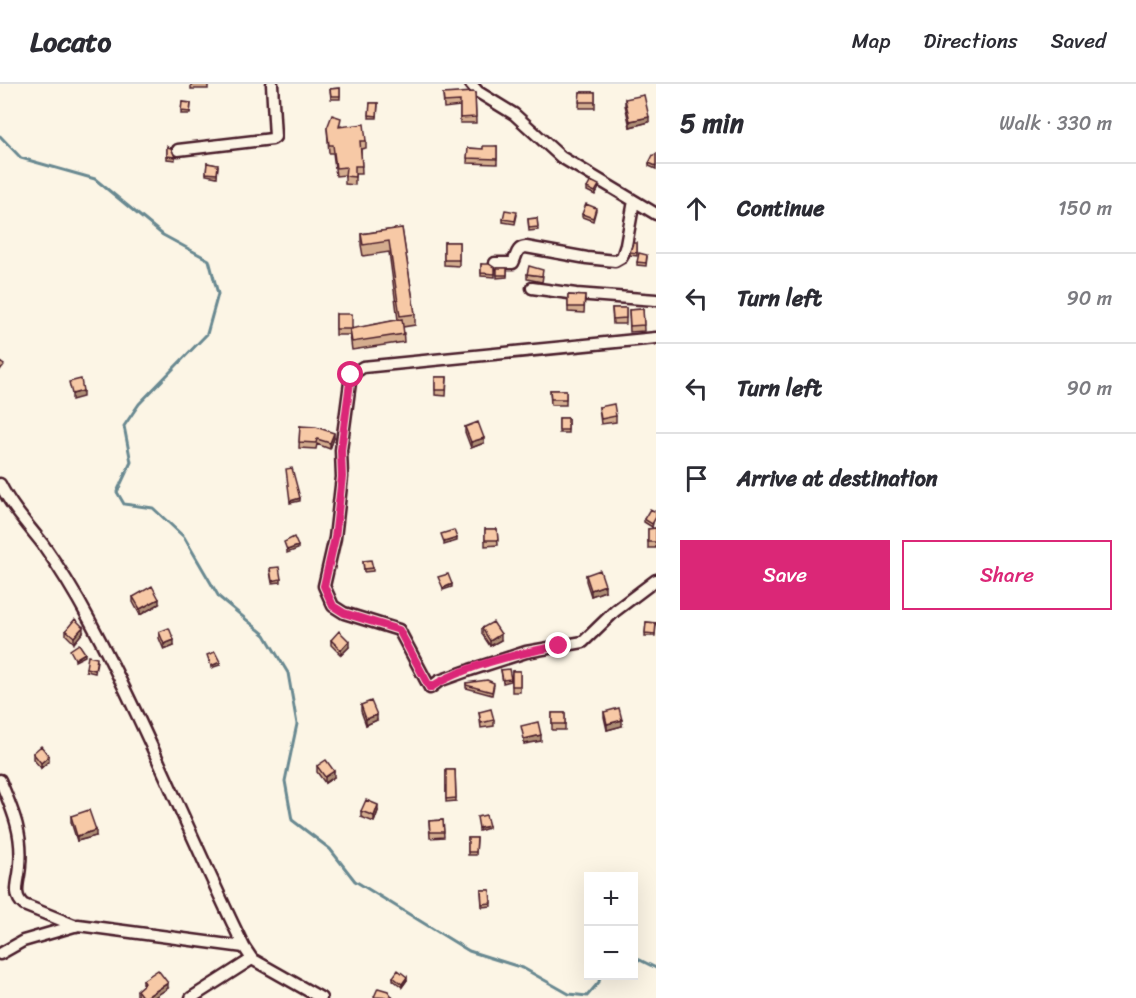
<!DOCTYPE html>
<html lang="en">
<head>
<meta charset="utf-8">
<style>
  :root { --surface:#fff; --page:#f7f7f7; --text:#2b2b33; --muted:#7c7c81; --line:#e1e1e2; --accent:#db2777 }
  body { margin:0; font-family:Sriracha,sans-serif; background:var(--page); color:var(--text) }
  .controls { position:absolute; right:18px; bottom:18px; display:grid; overflow:hidden; border-radius:0px; box-shadow:0 6px 24px #0002 }
  .controls button { width:54px; height:54px; display:grid; place-items:center; padding:0; border:0; border-bottom:2px solid var(--line); background:var(--surface); color:var(--text); font:30px sans-serif }
  .stop { position:absolute; width:18px; height:18px; margin:-14px; border:4px solid #db2777; border-radius:50%; background:#fff }
  .stop.end { background:#db2777; border-color:#fff; box-shadow:0 2px 6px #0008 }
  .list { margin:0; padding:0; list-style:none }
  h2 { display:flex; justify-content:space-between; align-items:center; height:78px; margin:0; padding:0 24px; font-size:26px }
  h2 small { font-size:20px; font-weight:400; color:var(--muted) }
  .list li { display:grid; grid-template-columns:39px 1fr auto; gap:18px; align-items:center; box-sizing:border-box; height:90px; padding:0 24px; border-top:2px solid var(--line) }
  .list b { display:block; font-size:22px; white-space:nowrap }
  .list em { font-size:20px; font-style:normal; color:var(--muted) }
  .actions { display:flex; gap:12px; padding:18px 24px }
  .actions a { flex:1; padding:14px 0; border:2px solid var(--accent); border-radius:0px; text-align:center; font-size:21px; color:var(--accent) }
  .actions .main { background:var(--accent); color:#fff }
  .icon { flex:none; width:33px; height:33px; fill:none; stroke:currentColor; stroke-width:2; stroke-linecap:round; stroke-linejoin:round }
  .map { position:relative; flex:none; width:656px; height:914px; overflow:hidden }
  header { display:flex; align-items:center; gap:36px; box-sizing:border-box; height:84px; padding:0 30px; background:var(--surface); border-bottom:2px solid var(--line) }
  header strong { font-size:28px }
  nav { display:flex; gap:33px; margin-inline-start:auto; font-size:21px }
  main { display:flex }
  aside { flex:1; background:var(--surface) }
  .map>svg:first-child { display:block }
  .lines { fill:none; stroke-linecap:round; stroke-linejoin:round }
  .stream { stroke:#698991; stroke-width:3 }
  .minor-casing { stroke:#4a1f2b; stroke-width:15 }
  .minor { stroke:#fcf5e5; stroke-width:10 }
  .wall { fill:#d4ad8f; stroke:#4a1f2b; stroke-width:1.5 }
  .shaded-wall { fill:#ad8d74; stroke:#4a1f2b; stroke-width:1.5 }
  .building { fill:#f7c9a6; stroke:#4a1f2b; stroke-width:1.5 }
  .route { stroke:#db2777; stroke-width:8 }
</style>
</head>
<body>
<header>
<strong>Locato</strong>
<nav><a>Map</a><a>Directions</a><a>Saved</a></nav>
</header>
<main>
<div class="map">
<svg width="656" height="914" viewBox="0 0 656 914">
  <rect width="100%" height="100%" fill="#fcf5e5"/>
  <filter id="ink" filterUnits="userSpaceOnUse"><feTurbulence type="fractalNoise" baseFrequency=".0167" numOctaves="2"/><feDisplacementMap in="SourceGraphic" scale="12" xChannelSelector="R" yChannelSelector="G"/><feConvolveMatrix kernelMatrix="1 2 1 2 8 2 1 2 1" color-interpolation-filters="sRGB"/></filter>
  <g filter="url(#ink)">
    <g class="lines">
      <path class="stream" d="M 0,52 L 21,74 L 95,95 L 163,151 L 209,176 L 218,210 L 207,250 L 139,320 L 124,342 L 131,378 L 117,408 L 124,420 L 153,424 L 184,453 L 219,513 L 265,551 L 288,589 L 297,640 L 285,697 L 292,736 L 330,765 L 355,797 L 469,867 L 523,884 L 569,910 L 587,912 L 599,898 L 600,892
        M 634,873 L 656,884"/>
      <g class="minor-casing">
        <path id="minor" d="M 471,0 L 478,8 L 514,30 L 561,73 L 656,130
          M 178,66 L 272,55 L 275,53 L 272,0
          M 495,179 L 513,179 C 517,171 516,164 526,163 L 587,174 L 615,177 L 622,173 L 626,161 L 634,117
          M 532,204 L 576,210 L 656,216
          M 656,254 L 363,283 L 351,291 L 341,366 L 342,393 L 335,454 L 324,502 L 333,522 L 344,529 L 399,546 L 430,604 L 439,597 L 470,586 L 526,568 L 583,558 L 615,527 L 656,496
          M 0,400 C 11,422 27,440 42,459 C 59,483 76,511 90,537 C 147,643 191,755 244,863 L 252,875 L 321,914
          M 0,696 C 12,725 23,748 20,781 C 20,795 11,811 24,821 L 76,842
          M 0,870 L 23,857 L 78,841 L 244,863
          M 191,914 L 252,875"/>
      </g>
      <use href="#minor" class="minor"/>
    </g>
    <path class="wall" d="M 191,0 L 208,0 L 208,5 L 191,5 Z
      M 340,4 L 340,15 L 331,15 L 330,5 Z
      M 580,8 L 595,8 L 595,24 L 579,24 Z
      M 475,9 L 476,39 L 460,39 L 460,22 L 444,24 L 443,10 Z
      M 625,15 L 649,38 L 630,43 L 625,21 Z
      M 182,18 L 191,19 L 190,30 L 181,30 Z
      M 370,19 L 378,19 L 377,34 L 369,34 Z
      M 341,42 L 366,57 L 366,64 L 361,65 L 362,90 L 355,90 L 355,101 L 345,100 L 345,91 L 336,92 L 333,69 L 329,69 L 327,44 Z
      M 497,62 L 497,80 L 467,79 L 468,64 L 483,65 Z
      M 167,63 L 175,73 L 175,76 L 167,75 Z
      M 656,70 L 656,85 L 649,82 L 649,79 Z
      M 207,79 L 218,81 L 217,93 L 206,91 Z
      M 587,104 L 599,104 L 595,111 L 587,107 Z
      M 596,126 L 593,137 L 582,133 L 582,130 Z
      M 517,131 L 515,140 L 503,138 L 503,135 Z
      M 537,134 L 538,146 L 529,147 L 528,135 Z
      M 402,144 L 415,230 L 415,241 L 403,243 L 404,258 L 352,266 L 350,251 L 336,251 L 336,230 L 352,245 L 398,236 L 389,168 L 363,172 L 361,161 L 361,150 Z
      M 444,158 L 459,158 L 459,182 L 444,181 Z
      M 637,159 L 637,172 L 630,171 L 630,168 Z
      M 647,173 L 646,182 L 637,181 L 637,178 Z
      M 481,180 L 495,184 L 495,193 L 481,192 Z
      M 497,184 L 507,184 L 507,193 L 497,194 Z
      M 527,190 L 543,192 L 542,198 L 527,195 Z
      M 568,211 L 585,212 L 584,229 L 568,228 Z
      M 612,224 L 626,224 L 626,240 L 613,240 Z
      M 643,225 L 644,247 L 630,248 L 629,226 Z
      M 435,293 L 447,293 L 446,312 L 435,311 Z
      M 550,306 L 566,306 L 566,321 L 551,321 Z
      M 599,323 L 616,332 L 616,338 L 601,340 Z
      M 559,334 L 568,334 L 568,349 L 559,349 Z
      M 300,342 L 334,354 L 330,365 L 317,360 L 316,365 L 299,364 Z
      M 465,343 L 484,359 L 471,364 L 465,348 Z
      M 656,428 L 652,443 L 644,438 L 644,435 Z
      M 656,444 L 656,464 L 648,464 L 648,445 Z
      M 485,445 L 497,445 L 498,461 L 485,462 Z
      M 363,477 L 373,484 L 373,487 L 364,488 Z
      M 270,487 L 281,495 L 281,498 L 272,499 Z
      M 586,491 L 605,507 L 591,512 L 586,497 Z
      M 133,513 L 159,520 L 140,531 L 133,518 Z
      M 646,538 L 656,539 L 655,552 L 645,552 Z
      M 482,544 L 501,556 L 490,562 L 482,550 Z
      M 66,546 L 83,548 L 74,559 L 66,551 Z
      M 159,548 L 174,562 L 164,566 L 159,554 Z
      M 331,556 L 349,563 L 341,571 L 331,561 Z
      M 97,577 L 95,589 L 86,587 L 86,584 Z
      M 501,586 L 511,595 L 511,597 L 503,599 Z
      M 512,587 L 520,587 L 520,608 L 512,608 Z
      M 466,599 L 494,601 L 492,611 L 466,604 Z
      M 361,621 L 377,636 L 366,641 L 361,627 Z
      M 479,628 L 494,636 L 494,642 L 481,644 Z
      M 604,628 L 622,642 L 607,646 L 604,633 Z
      M 552,629 L 565,629 L 565,646 L 552,646 Z
      M 33,669 L 49,677 L 41,684 L 33,675 Z
      M 317,682 L 334,693 L 325,699 L 317,688 Z
      M 446,686 L 455,686 L 456,717 L 446,718 Z
      M 361,727 L 378,727 L 374,738 L 361,733 Z
      M 71,732 L 96,752 L 77,757 L 71,738 Z
      M 443,736 L 444,753 L 430,754 L 429,737 Z
      M 468,754 L 477,754 L 476,771 L 468,771 Z
      M 481,806 L 490,806 L 491,822 L 482,823 Z
      M 393,893 L 407,896 L 402,903 L 393,896 Z
      M 143,896 L 168,904 L 153,914 L 139,914 L 137,911 L 137,906 L 143,901 Z"/>
    <path class="shaded-wall" d="M 649,33 L 649,38 L 630,43 L 630,37 Z
      M 83,307 L 83,313 L 72,316 L 72,310 Z
      M 334,349 L 334,354 L 330,365 L 330,359 Z
      M 484,354 L 484,359 L 471,364 L 471,358 Z
      M 300,414 L 300,417 L 290,419 L 290,417 Z
      M 457,454 L 457,457 L 444,461 L 444,458 Z
      M 298,462 L 298,465 L 287,469 L 287,466 Z
      M 452,500 L 452,503 L 443,506 L 443,504 Z
      M 605,501 L 605,507 L 591,512 L 591,506 Z
      M 159,515 L 159,520 L 140,531 L 140,525 Z
      M 83,543 L 83,548 L 74,559 L 74,553 Z
      M 501,550 L 501,556 L 490,562 L 490,557 Z
      M 174,556 L 174,562 L 164,566 L 164,560 Z
      M 349,557 L 349,563 L 341,571 L 341,566 Z
      M 85,569 L 85,572 L 75,577 L 75,575 Z
      M 220,578 L 220,581 L 211,584 L 211,582 Z
      M 377,631 L 377,636 L 366,641 L 366,635 Z
      M 622,636 L 622,642 L 607,646 L 607,640 Z
      M 541,651 L 541,657 L 524,660 L 524,655 Z
      M 49,672 L 49,677 L 41,684 L 41,679 Z
      M 334,687 L 334,693 L 325,699 L 325,693 Z
      M 378,721 L 378,727 L 374,738 L 374,732 Z
      M 489,742 L 489,744 L 479,747 L 479,744 Z
      M 96,746 L 96,752 L 77,757 L 77,752 Z
      M 407,893 L 407,896 L 402,903 L 402,900 Z
      M 168,899 L 168,904 L 153,914 L 145,914 Z"/>
    <path class="building" d="M 340,4 L 340,12 L 331,12 L 330,5 Z
      M 473,8 L 475,9 L 476,33 L 460,34 L 460,17 L 444,18 L 443,10 Z
      M 580,8 L 595,8 L 595,18 L 579,18 Z
      M 644,11 L 649,33 L 630,37 L 625,15 Z
      M 182,18 L 191,19 L 190,28 L 181,27 Z
      M 370,19 L 378,19 L 377,32 L 369,31 Z
      M 332,31 L 341,34 L 339,43 L 364,40 L 366,57 L 360,57 L 362,82 L 355,82 L 355,93 L 345,92 L 346,83 L 336,84 L 333,61 L 329,61 L 327,44 Z
      M 483,62 L 497,62 L 497,75 L 467,74 L 468,64 L 483,65 Z
      M 167,63 L 171,64 L 175,73 L 167,72 Z
      M 656,70 L 656,82 L 649,79 L 653,71 Z
      M 207,79 L 218,81 L 217,90 L 206,89 Z
      M 591,97 L 599,101 L 595,108 L 587,104 Z
      M 586,120 L 596,124 L 593,134 L 582,130 Z
      M 505,126 L 517,128 L 515,137 L 503,135 Z
      M 537,134 L 538,143 L 529,144 L 528,135 Z
      M 402,144 L 415,230 L 400,232 L 389,157 L 363,161 L 361,150 Z
      M 444,158 L 459,158 L 459,176 L 444,176 Z
      M 633,159 L 637,159 L 637,169 L 630,168 Z
      M 639,169 L 647,171 L 646,179 L 637,178 Z
      M 481,180 L 489,180 L 495,184 L 495,190 L 481,189 Z
      M 529,182 L 543,186 L 542,192 L 527,190 Z
      M 497,184 L 507,184 L 507,191 L 497,191 Z
      M 568,211 L 585,212 L 584,223 L 568,223 Z
      M 612,224 L 626,224 L 626,234 L 613,235 Z
      M 643,225 L 644,241 L 630,242 L 629,226 Z
      M 336,230 L 352,230 L 352,245 L 336,245 Z
      M 402,235 L 404,250 L 352,258 L 350,245 Z
      M 0,278 L 4,281 L 0,286 Z
      M 435,293 L 447,293 L 446,306 L 435,306 Z
      M 81,295 L 83,307 L 72,310 L 69,298 Z
      M 550,306 L 566,306 L 566,315 L 551,315 Z
      M 614,320 L 616,332 L 601,335 L 599,323 Z
      M 559,334 L 568,334 L 568,346 L 559,346 Z
      M 478,338 L 484,354 L 471,358 L 465,343 Z
      M 300,342 L 316,343 L 334,349 L 330,359 L 317,355 L 316,359 L 299,358 Z
      M 292,384 L 300,414 L 290,417 L 286,385 Z
      M 650,425 L 656,428 L 656,433 L 652,440 L 644,435 Z
      M 656,444 L 656,458 L 648,458 L 648,445 Z
      M 485,445 L 497,445 L 498,456 L 485,456 Z
      M 454,446 L 457,454 L 444,458 L 441,450 Z
      M 294,453 L 298,462 L 287,466 L 284,458 Z
      M 371,476 L 373,484 L 364,485 L 363,477 Z
      M 279,483 L 281,495 L 272,497 L 270,484 Z
      M 600,486 L 605,501 L 591,506 L 586,491 Z
      M 448,490 L 452,500 L 443,504 L 438,493 Z
      M 152,502 L 159,515 L 140,525 L 133,513 Z
      M 75,535 L 83,543 L 74,553 L 66,546 Z
      M 493,538 L 501,550 L 490,557 L 482,544 Z
      M 646,538 L 656,539 L 655,550 L 645,549 Z
      M 169,544 L 174,556 L 164,560 L 159,548 Z
      M 339,547 L 349,557 L 341,566 L 331,556 Z
      M 79,560 L 85,569 L 75,575 L 70,566 Z
      M 215,568 L 220,578 L 211,582 L 207,571 Z
      M 88,572 L 97,574 L 95,586 L 86,584 Z
      M 509,585 L 511,595 L 503,596 L 501,586 Z
      M 512,587 L 520,587 L 520,602 L 512,602 Z
      M 487,596 L 494,599 L 492,608 L 466,601 L 466,599 Z
      M 371,617 L 377,631 L 366,635 L 361,621 Z
      M 619,624 L 622,636 L 607,640 L 604,628 Z
      M 491,625 L 494,636 L 481,639 L 479,628 Z
      M 552,629 L 565,629 L 565,640 L 552,640 Z
      M 538,638 L 541,651 L 524,655 L 521,642 Z
      M 41,662 L 49,672 L 41,679 L 33,669 Z
      M 326,676 L 334,687 L 325,693 L 317,682 Z
      M 446,686 L 455,686 L 456,714 L 446,715 Z
      M 366,716 L 378,721 L 374,732 L 361,727 Z
      M 89,726 L 96,746 L 77,752 L 71,732 Z
      M 486,731 L 489,742 L 479,744 L 477,733 Z
      M 443,736 L 444,748 L 430,748 L 429,737 Z
      M 468,754 L 477,754 L 476,768 L 468,768 Z
      M 481,806 L 490,806 L 491,819 L 482,820 Z
      M 158,886 L 168,899 L 145,914 L 143,914 L 137,906 L 145,899 L 143,896 Z
      M 398,886 L 407,893 L 402,900 L 393,893 Z
      M 378,904 L 388,907 L 393,914 L 374,913 Z"/>
  </g>
  <g class="lines" filter="url(#ink)">
    <path class="route" d="M 351,291 L 341,366 L 342,393 L 335,454 L 324,502 L 333,522 L 344,529 L 399,546 L 430,604 C 463,582 520,569 559,562"/>
  </g>
</svg>
<div class="controls">
<button>+</button>
<button>−</button>
</div>
<div class="stop" style="left:351px;top:291px"></div>
<div class="stop end" style="left:559px;top:562px"></div>
</div>
<aside>
<h2>5 min<small>Walk · 330 m</small></h2>
<ul class="list">
<li><svg class="icon" aria-label="ahead" viewBox="0 0 24 24"><path d="M12 20V5M6 11l6-6 6 6"/></svg><div><b>Continue</b></div><em>150 m</em></li>
<li><svg class="icon" aria-label="left" viewBox="0 0 24 24"><path d="M17 20v-9H6M10 6l-5 5 5 5"/></svg><div><b>Turn left</b></div><em>90 m</em></li>
<li><svg class="icon" aria-label="left" viewBox="0 0 24 24"><path d="M17 20v-9H6M10 6l-5 5 5 5"/></svg><div><b>Turn left</b></div><em>90 m</em></li>
<li><svg class="icon" aria-label="arrive" viewBox="0 0 24 24"><path d="M6 21V4h12l-3 4 3 4H6"/></svg><div><b>Arrive at destination</b></div></li>
</ul>
<div class="actions"><a class="main">Save</a><a>Share</a></div>
</aside>
</main>
</body>
</html>
